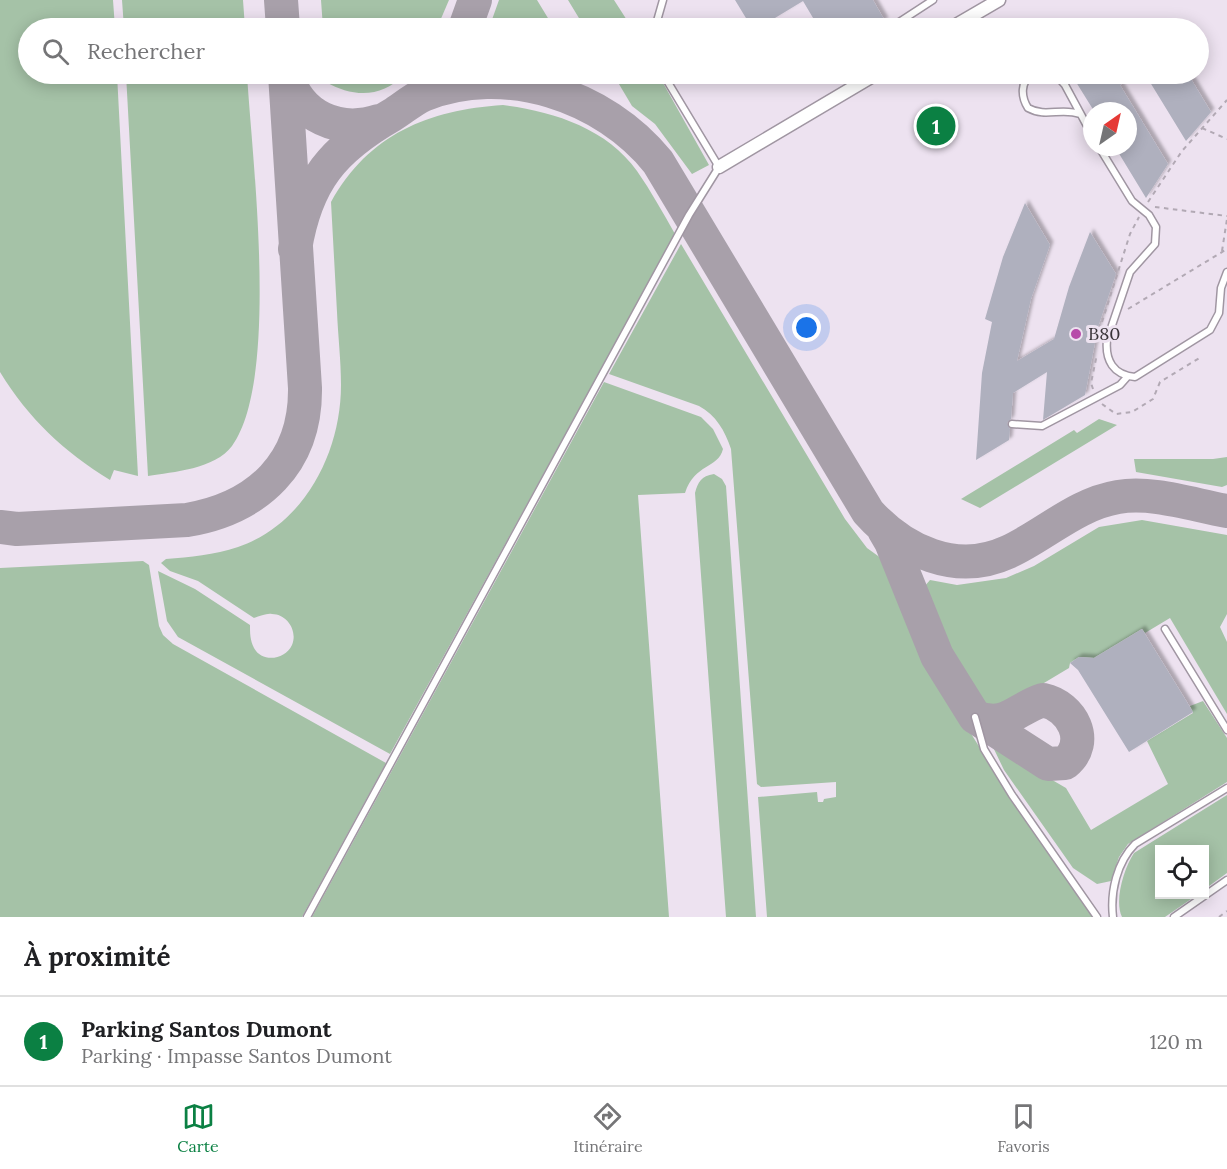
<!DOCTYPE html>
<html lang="fr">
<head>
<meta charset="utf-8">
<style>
  :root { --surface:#fff; --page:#f2f2f2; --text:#202124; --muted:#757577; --line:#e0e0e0; --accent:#0b8043 }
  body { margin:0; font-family:Lora,serif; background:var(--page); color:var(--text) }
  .controls { position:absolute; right:18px; bottom:18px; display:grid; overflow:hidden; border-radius:0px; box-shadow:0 3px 15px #0003 }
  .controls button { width:54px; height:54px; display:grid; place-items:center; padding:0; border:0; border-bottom:2px solid var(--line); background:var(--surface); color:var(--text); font:30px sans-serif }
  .compass { position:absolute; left:1083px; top:102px; width:54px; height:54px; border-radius:50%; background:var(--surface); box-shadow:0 3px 15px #0003; rotate:34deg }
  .you { position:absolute; left:807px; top:328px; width:21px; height:21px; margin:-15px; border:4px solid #fff; border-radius:50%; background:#1a73e8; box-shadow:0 0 0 9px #1a73e833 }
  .badge { display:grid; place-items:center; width:39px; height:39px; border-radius:50%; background:var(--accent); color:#fff; font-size:20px; font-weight:700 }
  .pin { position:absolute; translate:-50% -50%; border:3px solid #fff; box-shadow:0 2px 6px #0006 }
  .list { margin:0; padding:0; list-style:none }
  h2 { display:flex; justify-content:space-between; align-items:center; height:78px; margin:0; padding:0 24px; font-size:26px }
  h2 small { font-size:20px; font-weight:400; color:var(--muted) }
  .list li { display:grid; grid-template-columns:39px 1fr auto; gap:18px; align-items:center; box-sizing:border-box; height:90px; padding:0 24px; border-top:2px solid var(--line) }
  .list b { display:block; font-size:22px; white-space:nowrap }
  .list p { margin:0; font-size:20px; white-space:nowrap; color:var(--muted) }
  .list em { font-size:20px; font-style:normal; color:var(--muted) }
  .icon { flex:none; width:33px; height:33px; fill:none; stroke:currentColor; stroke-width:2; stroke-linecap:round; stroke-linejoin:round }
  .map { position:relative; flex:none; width:1227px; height:917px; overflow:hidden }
  .search { position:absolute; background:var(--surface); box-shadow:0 3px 15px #0003; left:18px; right:18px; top:18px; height:66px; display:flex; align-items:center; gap:15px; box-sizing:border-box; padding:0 21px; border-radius:33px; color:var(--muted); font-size:22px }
  .sheet { height:168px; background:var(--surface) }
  nav { display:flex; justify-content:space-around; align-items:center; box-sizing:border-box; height:84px; border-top:2px solid var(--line); background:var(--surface); font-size:16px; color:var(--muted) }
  nav a { display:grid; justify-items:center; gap:3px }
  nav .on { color:var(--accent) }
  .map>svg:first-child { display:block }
  .green { fill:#a5c2a7 }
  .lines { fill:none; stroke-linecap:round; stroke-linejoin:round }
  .taxiway { stroke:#a8a0aa; stroke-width:34 }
  .building { fill:#afb0be; filter:url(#shadow) }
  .service-casing { stroke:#a096a2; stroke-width:9 }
  .minor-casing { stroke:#a096a2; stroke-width:15 }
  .path { stroke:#b2a9b4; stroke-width:2; stroke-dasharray:4.5 4.5; stroke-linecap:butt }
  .service { stroke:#fff; stroke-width:6 }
  .minor { stroke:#fff; stroke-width:12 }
  .poi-dot { fill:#b74aa9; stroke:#ede2f0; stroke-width:2 }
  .labels { text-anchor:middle; stroke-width:6; stroke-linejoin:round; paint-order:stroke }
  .poi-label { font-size:18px; fill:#383338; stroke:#ede2f0; text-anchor:start }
</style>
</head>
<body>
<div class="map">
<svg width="1227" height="917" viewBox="0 0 1227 917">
  <defs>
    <filter id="shadow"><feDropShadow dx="3.5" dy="-3.5" stdDeviation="1.5" flood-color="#0004"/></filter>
  </defs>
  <rect width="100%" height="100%" fill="#ede2f0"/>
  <path class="green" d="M 0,0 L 113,0 L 115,28 L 28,28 L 28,74 L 117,74 L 138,476 L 114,470 L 110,480 C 63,451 29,419 0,372 Z
    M 122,0 L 243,0 L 245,28 L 124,28 Z
    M 321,0 L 449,0 L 437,28 L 323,28 Z
    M 499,0 L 537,0 L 554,28 L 489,28 Z
    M 568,0 L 614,0 L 632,28 L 585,28 Z
    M 126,74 L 247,74 C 252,158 280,380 232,446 C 215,469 173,472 148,476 Z
    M 325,74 L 404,74 C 382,99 352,97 326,82 Z
    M 613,74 L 658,74 L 709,165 L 692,174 L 655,124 L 632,106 Z
    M 503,105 C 552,111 607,128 637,171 C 651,191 663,213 675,234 L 390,754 L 178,637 L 167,621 L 158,571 L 195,589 L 250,625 C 250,633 250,640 254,648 C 262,663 285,660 292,645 C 298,631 287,614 272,614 C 267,613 260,616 254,618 L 198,581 L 170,571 L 161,563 L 166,559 C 190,557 214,555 238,547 C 305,524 341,452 341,385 C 341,360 338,336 337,312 C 335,275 333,239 331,202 C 369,134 428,110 503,105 Z
    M 681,244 L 845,519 L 867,548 L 885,561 L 929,666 L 1011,798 L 1093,917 L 767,917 L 758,797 L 817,792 L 818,802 L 823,802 L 824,799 L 836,797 L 836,782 L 761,787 L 757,784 L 731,449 C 725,431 716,415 699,406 L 609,374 Z
    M 604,382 L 701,417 L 713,429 L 723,449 C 718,469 695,463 685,493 L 638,495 L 669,917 L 312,917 Z
    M 1099,419 L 1117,425 L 980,508 L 961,499 L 1074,430 L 1077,433 Z
    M 1227,457 L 1227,485 L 1222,487 L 1136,472 L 1134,459 L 1213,459 Z
    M 714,474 L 722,479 L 726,486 L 756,917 L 726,917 L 695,493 C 698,482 701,476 714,474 Z
    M 1142,520 L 1227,535 L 1227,614 L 1220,627 L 1227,642 L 1227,714 L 1170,618 L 1145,633 L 1142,629 L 1094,658 L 1079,657 L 1070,663 L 1069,668 L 1002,708 L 990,709 L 983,706 L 949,650 L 924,587 L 930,580 L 957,585 L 1006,578 L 1034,566 L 1099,527 Z
    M 143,561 L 149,565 L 159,626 L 163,635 L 173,644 L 386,763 L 302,917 L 0,917 L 0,568 Z
    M 1203,701 L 1227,738 L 1227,782 L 1128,844 L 1119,857 L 1111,881 L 1097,884 L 1073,868 L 1004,770 L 992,745 L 1066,788 L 1091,830 L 1168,784 L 1147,741 L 1193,713 L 1190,706 Z
    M 1227,795 L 1227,873 L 1205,889 L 1204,850 L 1160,850 L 1160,894 L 1197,895 L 1165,917 L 1122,917 C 1114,901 1124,868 1134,853 Z"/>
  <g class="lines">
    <path class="taxiway" d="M 281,0 L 283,28
      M 465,28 L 475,0
      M 287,75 C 299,117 339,134 379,121
      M 295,249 C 306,181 333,149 392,115 C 402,109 412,100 423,95 C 505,62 604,95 658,162 L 868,512 C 903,551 956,576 1008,552 C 1045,535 1076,504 1118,497 C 1152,491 1193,505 1227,511
      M 0,527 L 17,529 L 187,520 C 258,508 306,463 305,388 L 285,74
      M 884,530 L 891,542 L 937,656 L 975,717 L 1048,764 L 1065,763 C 1091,742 1072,706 1043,700 C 1015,709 1007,729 975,717"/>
  </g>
  <path class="building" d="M 735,0 L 873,0 L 885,21 L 873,28 L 855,28 L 850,20 L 836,28 L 819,28 L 803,1 L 765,24 L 767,28 L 752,28 Z
    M 1071,74 L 1140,74 L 1120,85 L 1168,164 L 1146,198 L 1115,147 L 1128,147 L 1128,111 L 1094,111 Z
    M 1145,74 L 1188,74 L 1211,112 L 1186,141 Z
    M 1025,203 L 1050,245 L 1031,299 L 1017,361 L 1054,339 L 1069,287 L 1090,232 L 1116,274 L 1098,327 L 1085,395 L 1043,420 L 1047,372 L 1013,393 L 1011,419 L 1007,423 L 1010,429 L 1009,440 L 976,460 L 982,373 L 992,322 L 985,319 L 1003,257 Z
    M 1142,629 L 1193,712 L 1129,752 L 1078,670 L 1070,663 L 1079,657 L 1094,658 Z"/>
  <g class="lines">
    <g class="service-casing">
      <path id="service" d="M 655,28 L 663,0
        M 890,28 L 933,0
        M 1032,74 C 1020,82 1021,97 1028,108 C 1046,118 1061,107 1080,114
        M 1055,74 L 1065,85 L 1092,135
        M 1099,147 L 1132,201 L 1149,215 L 1156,227 L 1155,244 L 1130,272 L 1107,340 C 1105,360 1113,375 1135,377 L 1210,330 L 1219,313 L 1221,288 L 1227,272
        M 1012,424 L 1042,426 L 1120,385 L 1128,376
        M 1165,629 L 1227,730
        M 975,717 L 984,749 L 1012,795 L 1097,917
        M 307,917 L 689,215 L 719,167 L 663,74
        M 1113,917 C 1110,892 1117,862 1135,844 L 1227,788
        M 1174,917 L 1227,880"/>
    </g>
    <g class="minor-casing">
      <path id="minor" d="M 951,28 L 999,0
        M 719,167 L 876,74"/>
    </g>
    <path class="path" d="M 1202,128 L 1227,139
      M 1148,202 L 1182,151 L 1227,100
      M 1155,207 L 1227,216
      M 1222,251 L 1227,219
      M 1128,309 L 1227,249
      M 1102,322 L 1130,234 L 1139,217
      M 1093,389 L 1091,383 L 1097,354
      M 1102,404 L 1116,414 L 1132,412 L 1153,399 L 1160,382 L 1201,357
      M 1219,917 L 1227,911"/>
    <use href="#service" class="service"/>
    <use href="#minor" class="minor"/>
  </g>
  <circle class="poi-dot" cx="1076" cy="334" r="6"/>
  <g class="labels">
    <g class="poi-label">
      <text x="1088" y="340">B80</text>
    </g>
  </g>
</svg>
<div class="controls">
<button><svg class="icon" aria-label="locate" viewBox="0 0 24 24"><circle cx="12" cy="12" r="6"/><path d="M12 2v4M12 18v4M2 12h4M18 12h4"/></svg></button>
</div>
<svg class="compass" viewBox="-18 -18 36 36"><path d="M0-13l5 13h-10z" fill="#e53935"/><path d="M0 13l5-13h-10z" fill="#757577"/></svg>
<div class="you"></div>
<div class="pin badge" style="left:936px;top:126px">1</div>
<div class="search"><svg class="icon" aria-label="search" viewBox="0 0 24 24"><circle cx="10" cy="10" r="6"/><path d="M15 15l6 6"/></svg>Rechercher</div>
</div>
<section class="sheet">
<h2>À proximité<small></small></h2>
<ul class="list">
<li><span class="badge">1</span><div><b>Parking Santos Dumont</b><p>Parking · Impasse Santos Dumont</p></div><em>120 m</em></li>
</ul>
</section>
<nav>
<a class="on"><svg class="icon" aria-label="map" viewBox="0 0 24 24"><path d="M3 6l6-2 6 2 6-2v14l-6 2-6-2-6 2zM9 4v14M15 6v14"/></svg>Carte</a>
<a><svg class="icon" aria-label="directions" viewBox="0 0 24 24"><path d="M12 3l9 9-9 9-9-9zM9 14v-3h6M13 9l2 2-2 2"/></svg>Itinéraire</a>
<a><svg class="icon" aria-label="saved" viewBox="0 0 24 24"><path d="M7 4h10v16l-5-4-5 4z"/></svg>Favoris</a>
</nav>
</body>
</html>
